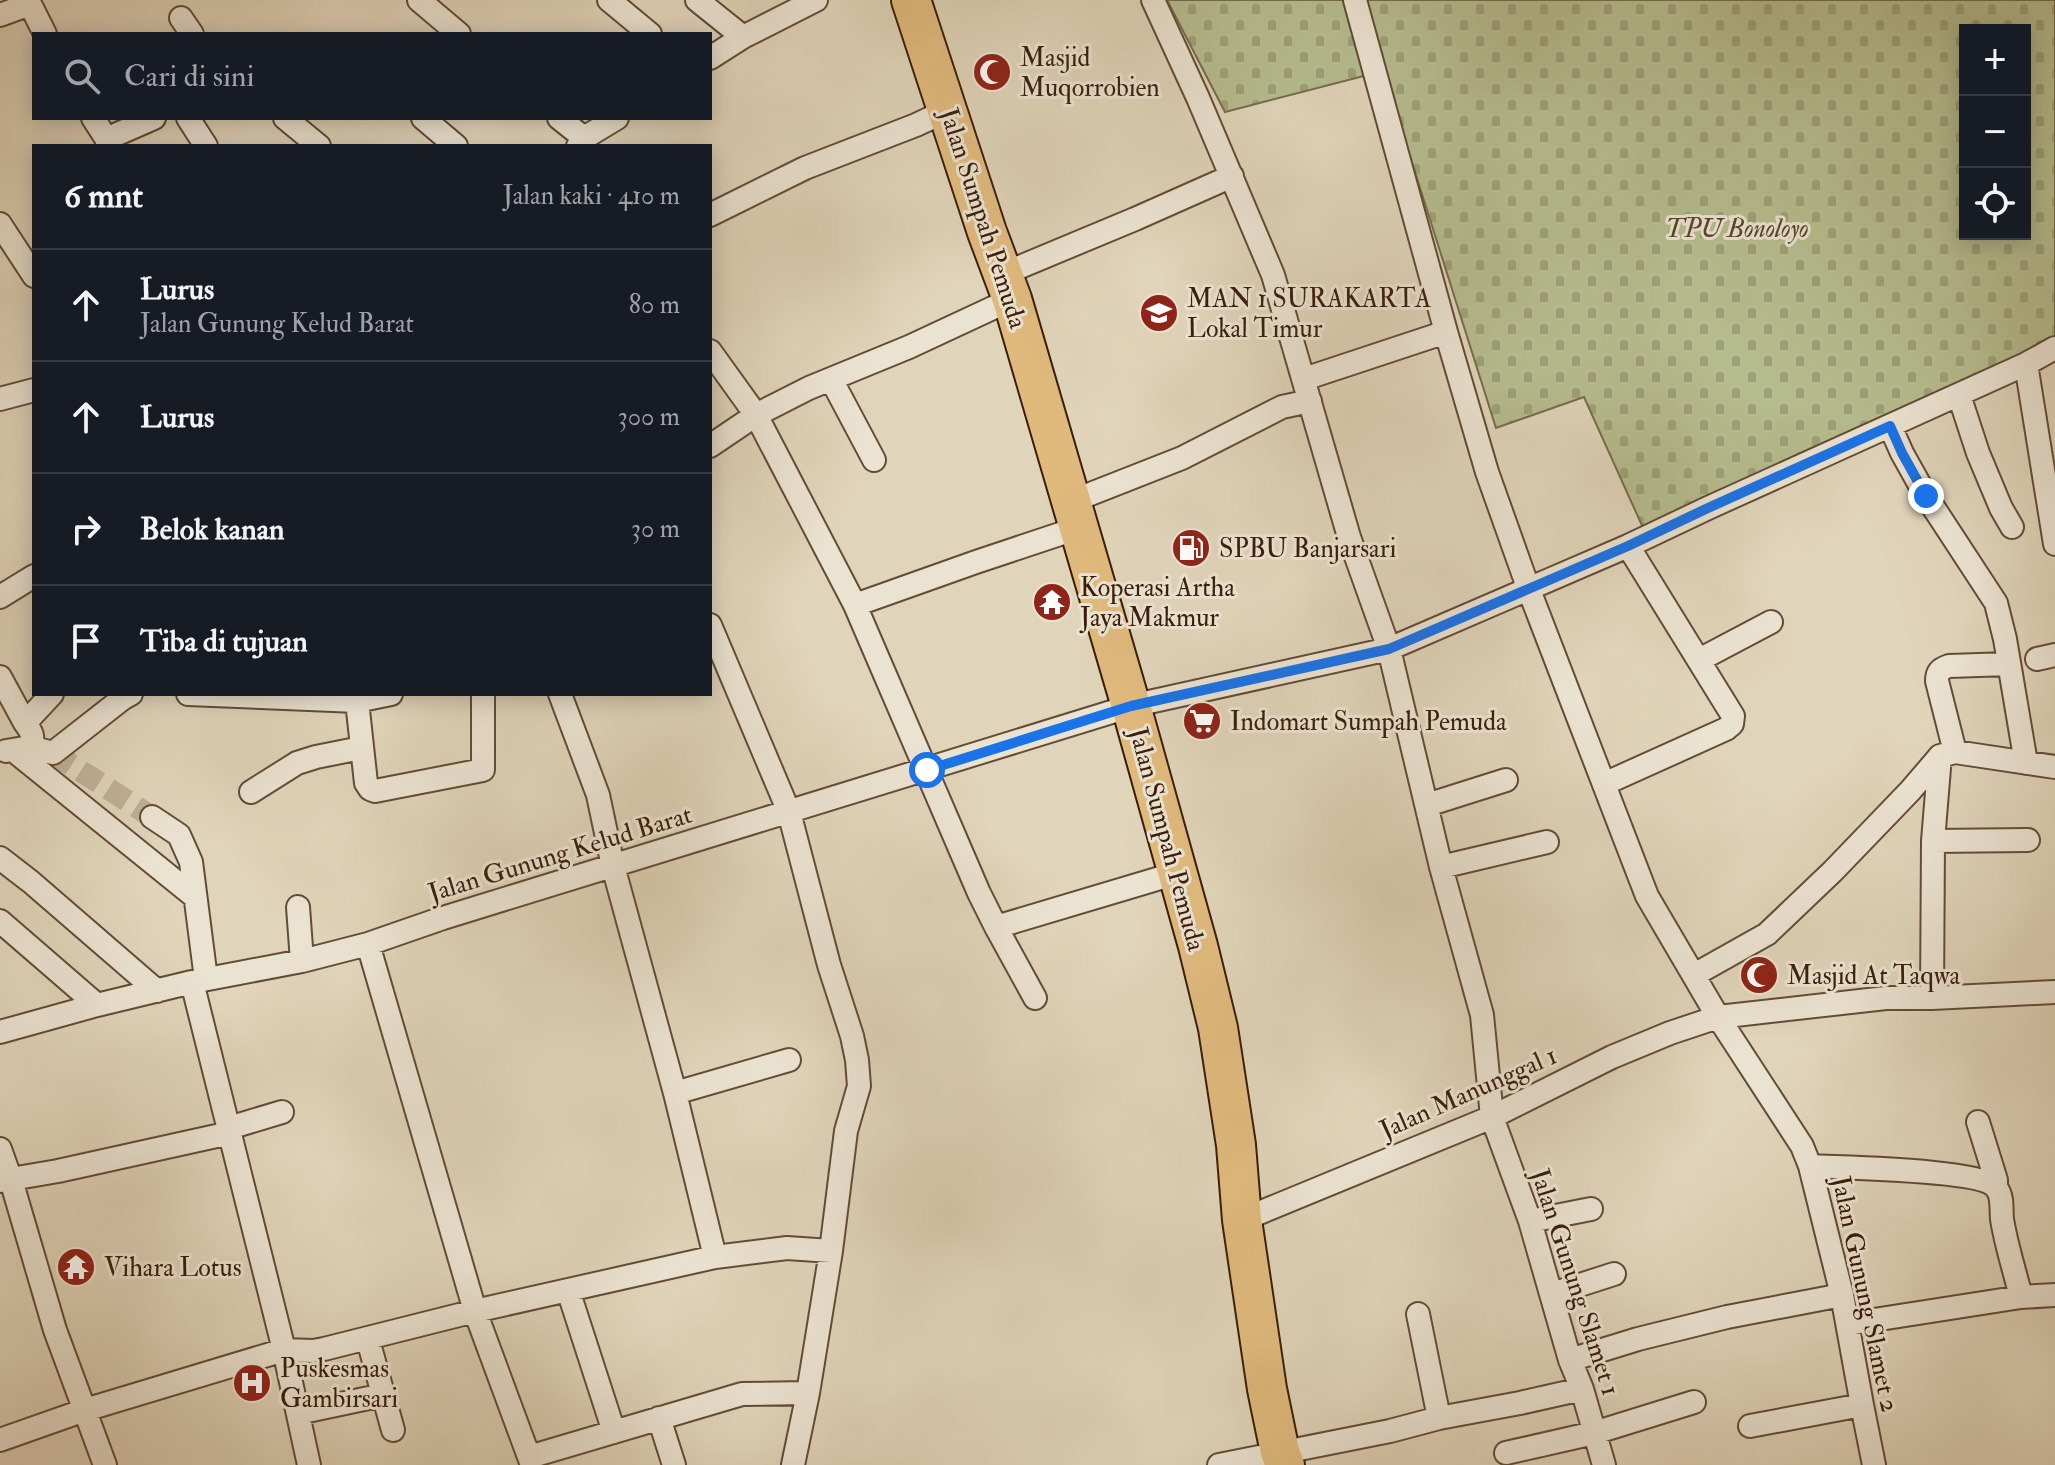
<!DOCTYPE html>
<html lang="id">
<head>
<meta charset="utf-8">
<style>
  :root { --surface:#171b24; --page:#20242c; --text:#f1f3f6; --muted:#9ea1a6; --line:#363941 }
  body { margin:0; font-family:"IM FELL Double Pica",serif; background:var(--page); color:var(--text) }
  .controls { position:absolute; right:24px; top:24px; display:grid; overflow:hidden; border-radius:0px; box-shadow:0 4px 20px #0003 }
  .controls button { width:72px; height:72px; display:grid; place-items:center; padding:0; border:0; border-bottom:2px solid var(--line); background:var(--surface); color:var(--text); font:40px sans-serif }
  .stop { position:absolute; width:24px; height:24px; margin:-18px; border:6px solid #1a73e8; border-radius:50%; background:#fff }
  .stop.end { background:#1a73e8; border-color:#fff; box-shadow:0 2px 8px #0008 }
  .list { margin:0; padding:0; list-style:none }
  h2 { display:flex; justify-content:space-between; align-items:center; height:104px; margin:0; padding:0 32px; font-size:34px }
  h2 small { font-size:26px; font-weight:400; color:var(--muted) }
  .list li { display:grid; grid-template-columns:52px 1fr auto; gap:24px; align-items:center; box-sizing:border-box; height:112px; padding:0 32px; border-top:2px solid var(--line) }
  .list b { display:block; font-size:30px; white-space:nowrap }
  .list p { margin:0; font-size:26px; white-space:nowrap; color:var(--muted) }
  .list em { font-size:26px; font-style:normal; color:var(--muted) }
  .icon { flex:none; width:44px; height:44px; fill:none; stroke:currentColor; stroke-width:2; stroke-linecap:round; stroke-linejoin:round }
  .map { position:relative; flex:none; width:2055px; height:1465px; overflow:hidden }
  .search { position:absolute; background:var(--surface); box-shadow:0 4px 20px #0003; left:32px; top:32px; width:680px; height:88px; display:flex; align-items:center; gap:20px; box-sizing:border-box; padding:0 28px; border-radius:0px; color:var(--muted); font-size:30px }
  .panel { position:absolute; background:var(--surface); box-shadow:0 4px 20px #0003; left:32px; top:144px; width:680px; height:552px; border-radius:0px }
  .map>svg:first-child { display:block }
  .cemetery { fill:url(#cemetery-stones); stroke:#786c4c; stroke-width:2; fill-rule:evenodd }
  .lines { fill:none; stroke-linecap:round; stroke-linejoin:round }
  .street-tunnel { stroke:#bfaf97; stroke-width:22; stroke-dasharray:22 11; stroke-linecap:butt }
  .street-casing { stroke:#644b36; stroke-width:26 }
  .highway-casing { stroke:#3b1d0a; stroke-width:42 }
  .street { stroke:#ebe3d2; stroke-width:22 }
  .highway { stroke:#e0ba7d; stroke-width:38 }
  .route { stroke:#1a73e8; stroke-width:10 }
  .labels { text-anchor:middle; stroke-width:6; stroke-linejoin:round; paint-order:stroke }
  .poi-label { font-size:26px; fill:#3b1d0a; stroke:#ebe3d2; text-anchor:start }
  .street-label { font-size:26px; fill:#3b1d0a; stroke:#ebe3d2 }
  .park-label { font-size:26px; font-style:italic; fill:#5a452b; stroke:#ebe3d2 }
</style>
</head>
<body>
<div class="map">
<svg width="2055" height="1465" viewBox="0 0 2055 1465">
  <defs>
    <pattern id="cemetery-stones" width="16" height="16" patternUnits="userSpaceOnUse" patternTransform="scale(2)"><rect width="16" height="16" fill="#b5bc8e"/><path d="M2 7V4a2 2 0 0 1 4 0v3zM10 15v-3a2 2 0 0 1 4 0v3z" fill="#9da179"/></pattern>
  </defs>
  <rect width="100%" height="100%" fill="#e0d4ba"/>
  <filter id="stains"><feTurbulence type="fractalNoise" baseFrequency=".0025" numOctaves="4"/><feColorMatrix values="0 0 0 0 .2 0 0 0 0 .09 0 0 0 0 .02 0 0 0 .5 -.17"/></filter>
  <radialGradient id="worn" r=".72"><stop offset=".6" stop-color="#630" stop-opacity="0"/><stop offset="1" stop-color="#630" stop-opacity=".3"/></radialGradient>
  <path class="cemetery" d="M 1167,0 L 2055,0 L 2055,338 L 1644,530 L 1584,397 L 1496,428 L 1383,71 L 1225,112 ZM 1965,30 L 2025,30 L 2025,234 L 1965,234 Z"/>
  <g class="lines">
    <path class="street-tunnel" d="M 53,753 L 152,817"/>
    <g class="street-casing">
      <path id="street" d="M 419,0 L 459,34
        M 609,0 L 650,34
        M 697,0 L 743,37
        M 1153,0 L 1198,98 L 1273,275 L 1349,537 L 1389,649 L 1441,867 L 1482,1015 L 1492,1117 L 1530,1221 L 1570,1360 L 1582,1389 L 1604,1465
        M 1355,0 L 1446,332 L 1487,472 L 1529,590 L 1647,896 L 1718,1017 L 1802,1146 L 1810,1166 L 1842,1295 L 1862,1405 L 1874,1465
        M 0,15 L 30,4 L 45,34
        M 181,18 L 192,34
        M 710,58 L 743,37 L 816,0
        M 93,118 L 111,146
        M 188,118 L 206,146
        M 285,118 L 319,146
        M 423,118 L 456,146
        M 559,118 L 584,138
        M 106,139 L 154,118
        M 578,146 L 584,138 L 617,118
        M 710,215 L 805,168 L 916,125 L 948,110
        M 0,224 L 34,276
        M 1003,274 L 1135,219 L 1232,176
        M 710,351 L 756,415 L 855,605 L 979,893 L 996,927 L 1035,998
        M 2026,364 L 2055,544
        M 831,379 L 874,460
        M 1304,379 L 1446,332
        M 1959,395 L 1978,453 L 2001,508 L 2012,527
        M 0,399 L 34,390
        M 1890,426 L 1902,453 L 1926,496 L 1996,603 L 2005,639 L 2026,763
        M 710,446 L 756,415 L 809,388 L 909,347 L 1012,299
        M 1070,502 L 1182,458 L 1282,407 L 1310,401
        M 0,597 L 34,576
        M 855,605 L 976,562 L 1078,528
        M 710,625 L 789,812 L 829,965 L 852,1036 L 857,1060 L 859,1086 L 846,1131 L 831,1251 L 808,1393 L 793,1465
        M 2037,659 L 2055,655
        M 1699,660 L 1771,622
        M 0,677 L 25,723
        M 188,694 L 357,701 L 391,694
        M 560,694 L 598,795 L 613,866 L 675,1093 L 715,1257
        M 357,701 L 366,783 L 370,789 L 375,791 L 483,770 L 483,694
        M 30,747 C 35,737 31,731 25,723 L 52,694
        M 13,750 L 195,897
        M 6,751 L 30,747 L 53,753 L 122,699 L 131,694
        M 1955,752 L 1937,681 C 1937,672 1940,669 1949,666 L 2009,664
        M 1604,784 L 1726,729 L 1732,724 L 1733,716 L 1628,546
        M 251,792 L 297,763 L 316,757 L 361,748
        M 1427,805 L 1506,780
        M 152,817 L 179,835 L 191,862 L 206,979
        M 1933,841 L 2028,840
        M 0,858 L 31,882 L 157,991
        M 1441,867 L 1547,842
        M 298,907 L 302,961
        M 0,921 L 97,1005
        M 996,927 L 1177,873
        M 368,944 L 475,1311 L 532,1465
        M 1694,975 L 1767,934 L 1833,871 L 1910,791 L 1940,756 L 1955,752 L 2055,767
        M 192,982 L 284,1350 L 309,1465
        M 1932,998 L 1933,841 L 1940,756
        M 0,1032 L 97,1005 L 192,982 L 302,961 L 368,944 L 443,918 L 1131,706 L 1389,649 L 1628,546 L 1708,508 L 2026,364 L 2055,348
        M 675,1093 L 789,1060
        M 1978,1122 L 1996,1180 L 1996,1187
        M 229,1128 L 282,1112
        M 0,1149 L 11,1180 L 55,1330 L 105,1465
        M 1810,1166 C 1840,1168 1984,1169 1997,1189 C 2003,1197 2001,1210 2002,1219 C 2006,1245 2015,1272 2021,1297
        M 0,1181 L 58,1171 L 230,1133
        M 1242,1220 L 1492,1117 L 1612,1057 L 1670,1033 L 1718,1017 L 1886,998 L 1932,998 L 2055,992
        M 1530,1221 L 1591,1209
        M 568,1290 L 614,1432
        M 1552,1294 L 1614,1274
        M 1418,1314 L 1439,1418
        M 1848,1324 L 2021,1297 L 2055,1295
        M 370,1347 L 393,1430
        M 1570,1360 L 1638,1339 L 1727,1317 L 1842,1295
        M 298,1413 L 383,1395
        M 659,1418 L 674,1465
        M 1750,1426 L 1862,1405
        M 0,1440 L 85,1410 L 284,1350 L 313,1351 L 324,1349 L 475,1311 L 715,1257 L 787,1248 L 831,1251
        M 1506,1453 L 1594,1433 L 1694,1402
        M 529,1457 L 742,1394 L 808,1393
        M 1219,1465 L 1390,1431 L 1439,1418 L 1520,1403 L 1582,1389"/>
    </g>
    <g class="highway-casing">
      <path id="highway" d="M 911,0 L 987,232 L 1012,299 L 1131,706 L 1198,946 L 1218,1028 L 1236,1145 L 1242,1220 L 1267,1389 L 1280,1452 L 1285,1465"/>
    </g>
    <use href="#street" class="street"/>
    <use href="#highway" class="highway"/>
  </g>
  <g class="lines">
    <path class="route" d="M 927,770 L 1131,706 L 1389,649 L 1628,546 L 1708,508 L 1890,426 L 1902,453 L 1926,496"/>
  </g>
  <defs>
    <g id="mosque-disc" transform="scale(2)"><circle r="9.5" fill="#8f2418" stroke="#ebe3d2"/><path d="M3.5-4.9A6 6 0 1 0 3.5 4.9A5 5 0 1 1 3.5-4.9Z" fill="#fff"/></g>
    <g id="school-disc" transform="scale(2)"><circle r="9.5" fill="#8f2418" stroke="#ebe3d2"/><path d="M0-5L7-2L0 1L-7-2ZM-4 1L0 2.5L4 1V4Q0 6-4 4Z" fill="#fff"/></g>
    <g id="fuel-disc" transform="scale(2)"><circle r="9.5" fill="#8f2418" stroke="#ebe3d2"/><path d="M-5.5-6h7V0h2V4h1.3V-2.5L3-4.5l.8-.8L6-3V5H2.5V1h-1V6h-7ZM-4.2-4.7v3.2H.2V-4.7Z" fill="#fff"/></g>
    <g id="temple-disc" transform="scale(2)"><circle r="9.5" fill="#8f2418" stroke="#ebe3d2"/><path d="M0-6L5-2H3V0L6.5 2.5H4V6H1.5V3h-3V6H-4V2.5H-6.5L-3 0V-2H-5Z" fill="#fff"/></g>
    <g id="supermarket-disc" transform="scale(2)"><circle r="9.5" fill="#8f2418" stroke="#ebe3d2"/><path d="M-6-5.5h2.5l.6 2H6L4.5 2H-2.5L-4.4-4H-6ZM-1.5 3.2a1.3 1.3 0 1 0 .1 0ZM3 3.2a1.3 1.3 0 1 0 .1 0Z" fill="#fff"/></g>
    <g id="hospital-disc" transform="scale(2)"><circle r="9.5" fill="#8f2418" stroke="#ebe3d2"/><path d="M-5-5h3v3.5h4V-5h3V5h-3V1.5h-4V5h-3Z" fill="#fff"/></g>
  </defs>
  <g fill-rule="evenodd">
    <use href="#mosque-disc" x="992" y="72"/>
    <use href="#school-disc" x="1159" y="313"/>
    <use href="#fuel-disc" x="1191" y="548"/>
    <use href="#temple-disc" x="1052" y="602"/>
    <use href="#supermarket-disc" x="1202" y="721"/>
    <use href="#mosque-disc" x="1759" y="975"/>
    <use href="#temple-disc" x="76" y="1267"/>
    <use href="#hospital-disc" x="252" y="1383"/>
  </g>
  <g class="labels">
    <g class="poi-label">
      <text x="1020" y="66">Masjid<tspan x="1020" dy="30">Muqorrobien</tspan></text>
      <text x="1187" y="307">MAN 1 SURAKARTA<tspan x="1187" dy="30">Lokal Timur</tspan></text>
      <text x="1219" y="557">SPBU Banjarsari</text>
      <text x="1080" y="596">Koperasi Artha<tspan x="1080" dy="30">Jaya Makmur</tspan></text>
      <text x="1230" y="730">Indomart Sumpah Pemuda</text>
      <text x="1787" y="984">Masjid At Taqwa</text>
      <text x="104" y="1276">Vihara Lotus</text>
      <text x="280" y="1377">Puskesmas<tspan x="280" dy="30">Gambirsari</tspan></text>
    </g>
    <g class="street-label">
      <text transform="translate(984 218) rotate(72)" y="9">Jalan Sumpah Pemuda</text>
      <text transform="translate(1168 839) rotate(75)" y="9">Jalan Sumpah Pemuda</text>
      <text transform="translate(560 853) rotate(-17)" y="9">Jalan Gunung Kelud Barat</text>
      <text transform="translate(1468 1092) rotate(-24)" y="9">Jalan Manunggal 1</text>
      <text transform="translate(1576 1282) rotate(72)" y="9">Jalan Gunung Slamet 1</text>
      <text transform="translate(1866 1294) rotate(78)" y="9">Jalan Gunung Slamet 2</text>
    </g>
    <g class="park-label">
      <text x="1737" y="237">TPU Bonoloyo</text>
    </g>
  </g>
  <rect width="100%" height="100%" filter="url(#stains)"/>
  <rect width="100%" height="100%" fill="url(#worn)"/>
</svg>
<div class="controls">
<button>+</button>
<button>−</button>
<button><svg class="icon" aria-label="locate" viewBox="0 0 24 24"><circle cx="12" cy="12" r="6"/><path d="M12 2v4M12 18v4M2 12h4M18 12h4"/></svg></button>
</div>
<div class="stop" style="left:927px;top:770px"></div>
<div class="stop end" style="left:1926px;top:496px"></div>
<div class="search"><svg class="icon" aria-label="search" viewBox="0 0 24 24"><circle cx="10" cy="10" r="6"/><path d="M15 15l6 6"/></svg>Cari di sini</div>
<section class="panel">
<h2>6 mnt<small>Jalan kaki · 410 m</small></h2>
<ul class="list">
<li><svg class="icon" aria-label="ahead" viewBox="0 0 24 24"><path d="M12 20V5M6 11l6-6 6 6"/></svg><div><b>Lurus</b><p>Jalan Gunung Kelud Barat</p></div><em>80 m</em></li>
<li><svg class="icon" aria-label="ahead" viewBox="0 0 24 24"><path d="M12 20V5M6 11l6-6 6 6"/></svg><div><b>Lurus</b></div><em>300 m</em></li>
<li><svg class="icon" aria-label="right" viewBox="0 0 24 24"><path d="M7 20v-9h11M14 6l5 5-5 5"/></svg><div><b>Belok kanan</b></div><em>30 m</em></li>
<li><svg class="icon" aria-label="arrive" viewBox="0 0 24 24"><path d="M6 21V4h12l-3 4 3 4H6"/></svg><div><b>Tiba di tujuan</b></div></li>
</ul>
</section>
</div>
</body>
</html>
